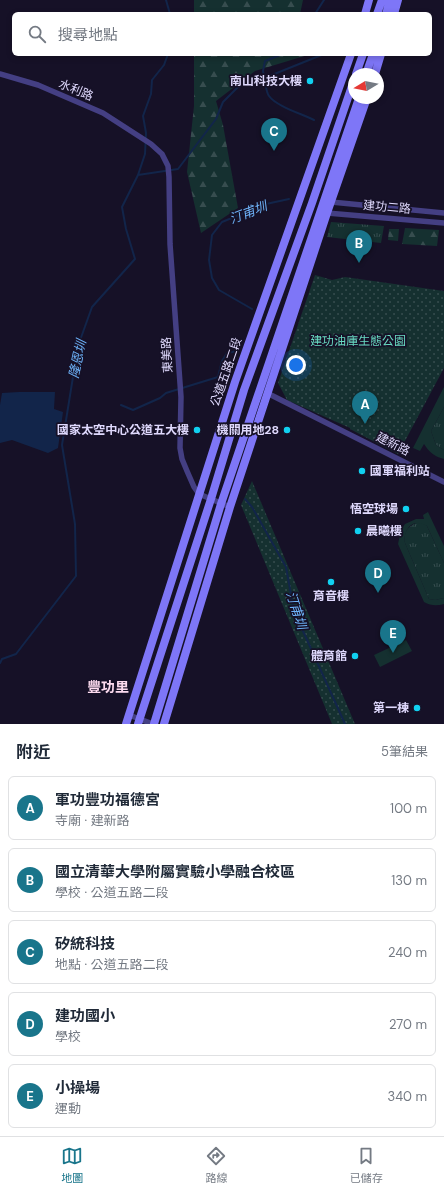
<!DOCTYPE html>
<html lang="zh-TW">
<head>
<meta charset="utf-8">
<style>
  :root { --surface:#fff; --page:#f2f2f3; --text:#1f2937; --muted:#747a83; --line:#e0e1e3; --accent:#19758b }
  body { margin:0; font-family:"DM Sans","Noto Sans TC",sans-serif; background:var(--page); color:var(--text) }
  .compass { position:absolute; left:348px; top:68px; width:36px; height:36px; border-radius:50%; background:var(--surface); box-shadow:0 2px 6px #0003; rotate:260deg }
  .you { position:absolute; left:296px; top:365px; width:14px; height:14px; margin:-10px; border:3px solid #fff; border-radius:50%; background:#1a73e8; box-shadow:0 0 0 6px #1a73e833 }
  .badge { display:grid; place-items:center; width:26px; height:26px; border-radius:50%; background:var(--accent); color:#fff; font-size:13px; font-weight:700 }
  .pin { position:absolute; translate:-50% -33px; filter:drop-shadow(0 1px 2px #0008) }
  .pin::after { content:''; position:absolute; top:21px; width:14px; height:12px; background:inherit; clip-path:polygon(0 0,100% 0,50% 100%) }
  .list { margin:0; padding:0; list-style:none }
  h2 { display:flex; justify-content:space-between; align-items:center; height:52px; margin:0; padding:0 16px; font-size:17px }
  h2 small { font-size:13px; font-weight:400; color:var(--muted) }
  .list li { display:grid; grid-template-columns:26px 1fr auto; gap:12px; align-items:center; box-sizing:border-box; height:64px; margin:0 8px 8px; padding:0 8px; border:1px solid var(--line); border-radius:6px }
  .list b { display:block; font-size:15px; white-space:nowrap }
  .list p { margin:0; font-size:13px; white-space:nowrap; color:var(--muted) }
  .list em { font-size:13px; font-style:normal; color:var(--muted) }
  .icon { flex:none; width:22px; height:22px; fill:none; stroke:currentColor; stroke-width:2; stroke-linecap:round; stroke-linejoin:round }
  .map { position:relative; flex:none; width:444px; height:724px; overflow:hidden }
  .search { position:absolute; background:var(--surface); box-shadow:0 2px 6px #0003; left:12px; right:12px; top:12px; height:44px; display:flex; align-items:center; gap:10px; box-sizing:border-box; padding:0 14px; border-radius:6px; color:var(--muted); font-size:15px }
  .sheet { height:412px; background:var(--surface) }
  nav { display:flex; justify-content:space-around; align-items:center; box-sizing:border-box; height:56px; border-top:1px solid var(--line); background:var(--surface); font-size:11px; color:var(--muted) }
  nav a { display:grid; justify-items:center; gap:2px }
  nav .on { color:var(--accent) }
  .map>svg:first-child { display:block }
  .grass { fill:url(#grass-tufts) }
  .forest { fill:url(#forest-firs) }
  .park { fill:url(#park-dots) }
  .pitch { fill:#153030 }
  .water { fill:#12254a }
  .lines { fill:none; stroke-linecap:round; stroke-linejoin:round }
  .stream { stroke:#12254a; stroke-width:2 }
  .street { stroke:#443f83; stroke-width:5.5 }
  .secondary { stroke:#7e76f7; stroke-width:8 }
  .poi-dot { fill:#11d1f1; stroke:#161127; stroke-width:1.5 }
  .labels { text-anchor:middle; stroke-width:3.5; stroke-linejoin:round; paint-order:stroke }
  .poi-label { font-size:12px; font-weight:bold; fill:#dfd9fd; stroke:#161127; text-anchor:end }
  .street-label { font-size:12px; fill:#dfd9fd; stroke:#161127 }
  .park-label { font-size:12px; fill:#68dac2; stroke:#161127 }
  .water-label { font-size:13px; font-style:italic; fill:#6db1f7; stroke:#161127 }
  .quarter-label { font-size:14px; font-weight:bold; fill:#fddbef; stroke:#161127 }
</style>
</head>
<body>
<div class="map">
<svg width="444" height="724" viewBox="0 0 444 724">
  <defs>
    <pattern id="grass-tufts" width="24" height="20" patternUnits="userSpaceOnUse"><rect width="24" height="20" fill="#153030"/><path d="M3 7l-1-3M5 7V3M7 7l1-3M15 17l-1-3M17 17v-4M19 17l1-3" fill="none" stroke="#374d4f"/></pattern>
    <pattern id="forest-firs" width="22" height="20" patternUnits="userSpaceOnUse"><rect width="22" height="20" fill="#153030"/><path d="M5 1l3.5 6h-7zM16 11l3.5 6h-7z" fill="#374d4f"/></pattern>
    <pattern id="park-dots" width="8" height="8" patternUnits="userSpaceOnUse"><rect width="8" height="8" fill="#153030"/><path d="M2 2h.1M6 6h.1" fill="none" stroke="#374d4f" stroke-width="1.8" stroke-linecap="round"/></pattern>
  </defs>
  <rect width="100%" height="100%" fill="#161127"/>
  <path class="grass" d="M 331,222 L 384,226 L 381,243 L 327,237 Z
    M 444,407 L 444,450 L 436,445 L 431,431 Z
    M 416,523 L 423,523 L 427,526 L 444,563 L 444,598 L 435,600 L 429,599 L 405,543 C 404,532 406,528 416,523 Z"/>
  <path class="forest" d="M 194,0 L 303,0 L 300,14 L 194,14 Z
    M 194,54 L 311,54 L 255,71 L 216,101 L 223,125 L 238,208 L 201,233 L 187,172 L 194,106 Z
    M 405,228 L 439,230 L 437,246 L 402,244 Z
    M 389,229 L 399,229 L 398,241 L 388,240 Z"/>
  <path class="park" d="M 315,275 L 332,280 L 345,277 L 444,291 L 444,368 L 398,454 L 350,429 L 350,428 L 287,400 L 278,383 Z
    M 252,481 L 355,724 L 332,724 L 241,505 Z"/>
  <path class="pitch" d="M 444,387 L 444,407 L 431,431 L 436,445 L 444,450 L 444,459 C 435,457 429,452 424,444 L 420,451 L 413,448 Z
    M 428,512 L 444,546 L 444,563 L 427,526 C 413,517 403,529 405,543 L 429,599 L 435,600 L 444,598 L 444,604 C 437,606 431,606 424,602 L 398,544 L 401,530 L 405,524 L 416,519 L 424,519 L 423,515 Z
    M 406,640 L 412,651 L 380,667 L 374,655 Z"/>
  <path class="water" d="M 19,392 L 55,392 L 54,409 L 63,412 L 58,448 L 48,453 L 12,440 L 0,443 L 0,405 L 2,393 Z"/>
  <g class="lines">
    <path class="stream" d="M 166,0 L 170,14
      M 315,14 L 324,0
      M 264,76 L 263,71 L 265,61 L 283,54
      M 265,81 C 266,85 266,92 269,96 C 276,106 302,114 314,120
      M 138,175 L 178,169 L 216,119 L 223,102 L 238,87 L 257,81 L 324,54
      M 252,309 L 219,290 L 212,278 L 209,260 L 212,235 L 222,222 L 266,204 L 289,199
      M 121,405 L 133,410 L 160,398 L 166,393 L 218,377 L 222,361 L 227,353 L 238,351
      M 245,499 L 252,507 L 286,567 L 294,611 L 345,724
      M 0,663 L 2,659 L 16,654 L 76,576 L 75,524 L 62,445 L 78,346 L 92,307 L 135,259 L 126,229 L 122,207 L 138,175 L 145,154 L 146,133 L 143,116 L 151,94 L 152,80 L 164,65 L 168,54"/>
    <path class="street" d="M 0,74 L 38,85 L 103,113 L 151,144 L 162,154 L 168,166 L 169,177 L 170,244 L 181,397 L 180,448 L 182,459 L 187,471 L 194,487 L 199,494 L 230,507
      M 331,202 L 444,213
      M 327,213 L 444,223
      M 269,394 L 444,482
      M 129,715 L 153,724"/>
    <path class="secondary" d="M 365,14 L 369,0
      M 377,14 L 382,0
      M 386,14 L 390,0
      M 394,14 L 398,0
      M 356,74 L 363,54
      M 366,74 L 373,54
      M 375,74 L 381,54
      M 126,724 L 235,382 L 351,54
      M 138,724 L 211,499 L 244,390 L 312,203 L 354,80
      M 154,724 L 221,504 L 359,98
      M 164,724 L 230,507 L 327,213 L 367,98"/>
  </g>
  <g class="poi-dot">
    <circle cx="310" cy="81" r="4"/>
    <circle cx="197" cy="430" r="4"/>
    <circle cx="287" cy="430" r="4"/>
    <circle cx="362" cy="471" r="4"/>
    <circle cx="406" cy="509" r="4"/>
    <circle cx="358" cy="531" r="4"/>
    <circle cx="331" cy="582" r="4"/>
    <circle cx="355" cy="656" r="4"/>
    <circle cx="417" cy="708" r="4"/>
  </g>
  <g class="labels">
    <g class="poi-label">
      <text x="302" y="85">南山科技大樓</text>
      <text x="189" y="434">國家太空中心公道五大樓</text>
      <text x="279" y="434">機關用地28</text>
      <text x="370" y="475" text-anchor="start">國軍福利站</text>
      <text x="398" y="513">悟空球場</text>
      <text x="366" y="535" text-anchor="start">晨曦樓</text>
      <text x="331" y="600" text-anchor="middle">育音樓</text>
      <text x="347" y="660">體育館</text>
      <text x="409" y="712">第一棟</text>
    </g>
    <g class="street-label">
      <text transform="translate(76 90) rotate(23)" y="4">水利路</text>
      <text transform="translate(387 207) rotate(5)" y="4">建功二路</text>
      <text transform="translate(167 355) rotate(-93)" y="4">東美路</text>
      <text transform="translate(226 372) rotate(-71)" y="4">公道五路二段</text>
      <text transform="translate(393 444) rotate(27)" y="4">建新路</text>
    </g>
    <g class="park-label">
      <text x="358" y="345">建功油庫生態公園</text>
    </g>
    <g class="water-label">
      <text transform="translate(248 212) rotate(-21)" y="5">汀甫圳</text>
      <text transform="translate(77 359) rotate(-78)" y="5">隆恩圳</text>
      <text transform="translate(297 610) rotate(72)" y="5">汀甫圳</text>
    </g>
    <g class="quarter-label">
      <text x="108" y="692">豐功里</text>
    </g>
  </g>
</svg>
<svg class="compass" viewBox="-18 -18 36 36"><path d="M0-13l5 13h-10z" fill="#e53935"/><path d="M0 13l5-13h-10z" fill="#747a83"/></svg>
<div class="you"></div>
<div class="pin badge" style="left:365px;top:424px">A</div>
<div class="pin badge" style="left:359px;top:263px">B</div>
<div class="pin badge" style="left:274px;top:151px">C</div>
<div class="pin badge" style="left:378px;top:593px">D</div>
<div class="pin badge" style="left:393px;top:653px">E</div>
<div class="search"><svg class="icon" aria-label="search" viewBox="0 0 24 24"><circle cx="10" cy="10" r="6"/><path d="M15 15l6 6"/></svg>搜尋地點</div>
</div>
<section class="sheet">
<h2>附近<small>5筆結果</small></h2>
<ul class="list">
<li><span class="badge">A</span><div><b>軍功豐功福德宮</b><p>寺廟 · 建新路</p></div><em>100 m</em></li>
<li><span class="badge">B</span><div><b>國立清華大學附屬實驗小學融合校區</b><p>學校 · 公道五路二段</p></div><em>130 m</em></li>
<li><span class="badge">C</span><div><b>矽統科技</b><p>地點 · 公道五路二段</p></div><em>240 m</em></li>
<li><span class="badge">D</span><div><b>建功國小</b><p>學校</p></div><em>270 m</em></li>
<li><span class="badge">E</span><div><b>小操場</b><p>運動</p></div><em>340 m</em></li>
</ul>
</section>
<nav>
<a class="on"><svg class="icon" aria-label="map" viewBox="0 0 24 24"><path d="M3 6l6-2 6 2 6-2v14l-6 2-6-2-6 2zM9 4v14M15 6v14"/></svg>地圖</a>
<a><svg class="icon" aria-label="directions" viewBox="0 0 24 24"><path d="M12 3l9 9-9 9-9-9zM9 14v-3h6M13 9l2 2-2 2"/></svg>路線</a>
<a><svg class="icon" aria-label="saved" viewBox="0 0 24 24"><path d="M7 4h10v16l-5-4-5 4z"/></svg>已儲存</a>
</nav>
</body>
</html>
